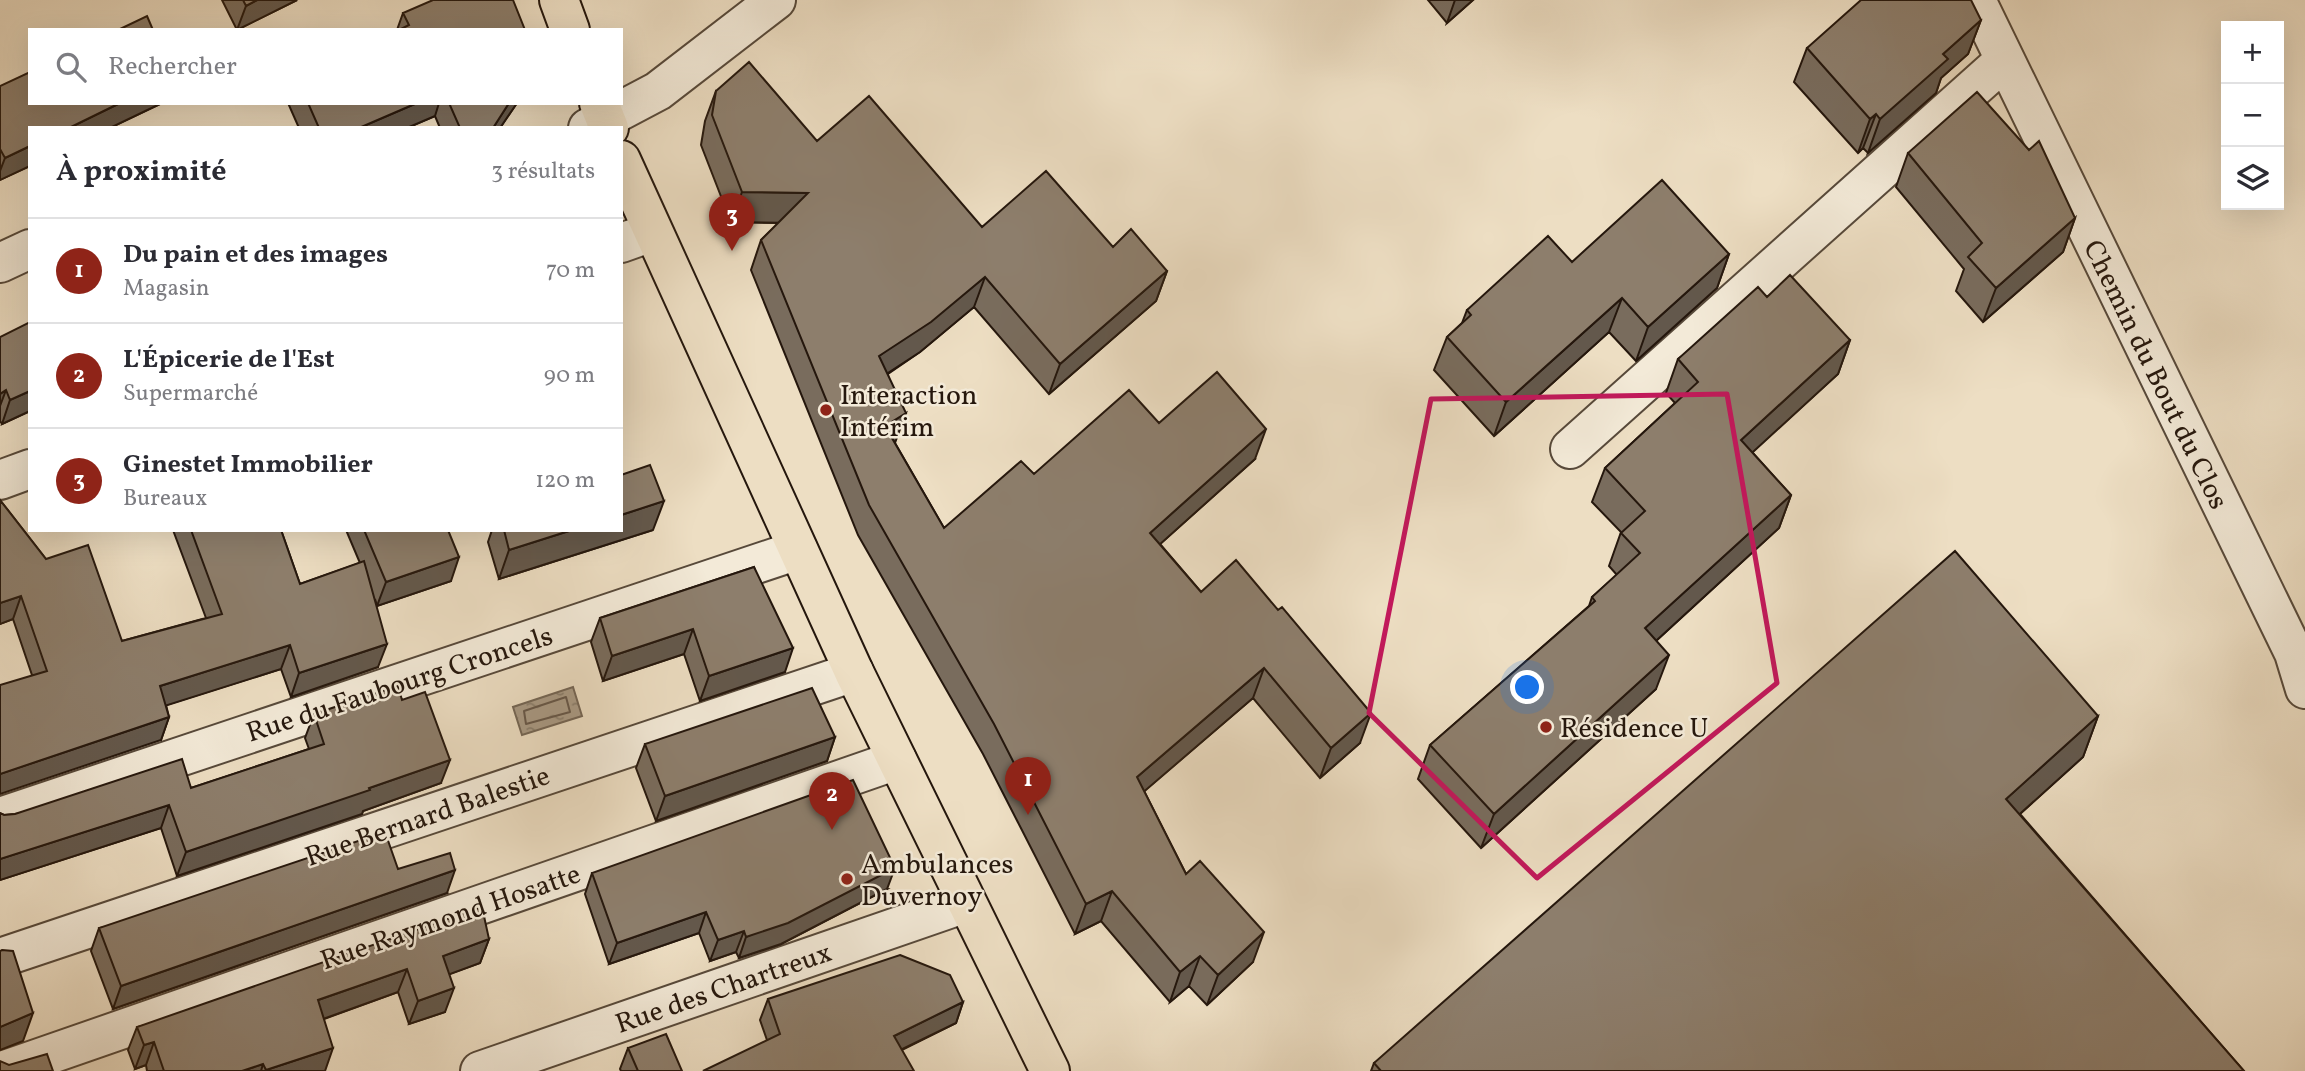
<!DOCTYPE html>
<html lang="fr">
<head>
<meta charset="utf-8">
<style>
  :root { --surface:#fff; --page:#f7f7f7; --text:#2b2b33; --muted:#7c7c81; --line:#e1e1e2; --accent:#8f2418 }
  body { margin:0; font-family:Vollkorn,serif; background:var(--page); color:var(--text) }
  .controls { position:absolute; right:21px; top:21px; display:grid; overflow:hidden; border-radius:0px; box-shadow:0 7px 28px #0002 }
  .controls button { width:63px; height:63px; display:grid; place-items:center; padding:0; border:0; border-bottom:2px solid var(--line); background:var(--surface); color:var(--text); font:35px sans-serif }
  .you { position:absolute; left:1528px; top:688px; width:24px; height:24px; margin:-18px; border:5px solid #fff; border-radius:50%; background:#1a73e8; box-shadow:0 0 0 10px #1a73e833 }
  .badge { display:grid; place-items:center; width:46px; height:46px; border-radius:50%; background:var(--accent); color:#fff; font-size:23px; font-weight:700 }
  .pin { position:absolute; translate:-50% -58px; filter:drop-shadow(0 2px 4px #0008) }
  .pin::after { content:''; position:absolute; top:37px; width:24px; height:21px; background:inherit; clip-path:polygon(0 0,100% 0,50% 100%) }
  .list { margin:0; padding:0; list-style:none }
  h2 { display:flex; justify-content:space-between; align-items:center; height:91px; margin:0; padding:0 28px; font-size:30px }
  h2 small { font-size:23px; font-weight:400; color:var(--muted) }
  .list li { display:grid; grid-template-columns:46px 1fr auto; gap:21px; align-items:center; box-sizing:border-box; height:105px; padding:0 28px; border-top:2px solid var(--line) }
  .list b { display:block; font-size:26px; white-space:nowrap }
  .list p { margin:0; font-size:23px; white-space:nowrap; color:var(--muted) }
  .list em { font-size:23px; font-style:normal; color:var(--muted) }
  .icon { flex:none; width:38px; height:38px; fill:none; stroke:currentColor; stroke-width:2; stroke-linecap:round; stroke-linejoin:round }
  .map { position:relative; flex:none; width:2305px; height:1071px; overflow:hidden }
  .search { position:absolute; background:var(--surface); box-shadow:0 7px 28px #0002; left:28px; top:28px; width:595px; height:77px; display:flex; align-items:center; gap:18px; box-sizing:border-box; padding:0 24px; border-radius:0px; color:var(--muted); font-size:26px }
  .panel { position:absolute; background:var(--surface); box-shadow:0 7px 28px #0002; left:28px; top:126px; width:595px; height:406px; border-radius:0px }
  .map>svg:first-child { display:block }
  .water { fill:url(#water-ripples); stroke:#746655; stroke-width:2 }
  .lines { fill:none; stroke-linecap:round; stroke-linejoin:round }
  .shore { stroke:#675849; stroke-width:2 }
  .minor-casing { stroke:#57493a; stroke-width:42 }
  .major-casing { stroke:#25170d; stroke-width:42 }
  .minor { stroke:#f3ead8; stroke-width:38 }
  .major { stroke:#eddec3; stroke-width:38 }
  .wall { fill:#796c5d; stroke:#25170d; stroke-width:2 }
  .shaded-wall { fill:#63584c; stroke:#25170d; stroke-width:2 }
  .building { fill:#8d7e6c; stroke:#25170d; stroke-width:2 }
  .marked { fill:none; stroke:#c2185b; stroke-width:5; stroke-linejoin:round }
  .poi-dot { fill:#8f2418; stroke:#f3ead8; stroke-width:2.5 }
  .labels { text-anchor:middle; stroke-width:5; stroke-linejoin:round; paint-order:stroke }
  .street-label { font-size:28px; fill:#25170d; stroke:#f3ead8 }
  .poi-label { font-size:28px; fill:#25170d; stroke:#f3ead8; text-anchor:start }
</style>
</head>
<body>
<div class="map">
<svg width="2305" height="1071" viewBox="0 0 2305 1071">
  <defs>
    <pattern id="water-ripples" width="26" height="14" patternUnits="userSpaceOnUse" patternTransform="scale(1.75)"><rect width="26" height="14" fill="#a99a85"/><path d="M2 4q2-2 4 0t4 0M15 11q2-2 4 0t4 0" fill="none" stroke="#897d6b"/></pattern>
  </defs>
  <rect width="100%" height="100%" fill="#eddec3"/>
  <filter id="stains"><feTurbulence type="fractalNoise" baseFrequency=".00286" numOctaves="4"/><feColorMatrix values="0 0 0 0 .2 0 0 0 0 .09 0 0 0 0 .02 0 0 0 .5 -.17"/></filter>
  <radialGradient id="worn" r=".72"><stop offset=".6" stop-color="#630" stop-opacity="0"/><stop offset="1" stop-color="#630" stop-opacity=".3"/></radialGradient>
  <path class="water" d="M 573,687 L 582,716 L 522,735 L 513,707 Z"/>
  <g class="lines">
    <path class="shore" d="M 566,697 L 570,712 L 526,724 L 524,711 Z"/>
    <g class="minor-casing">
      <path id="minor" d="M 1976,0 L 2294,653 L 2305,689
        M 588,128 L 658,91 L 776,0
        M 621,243 L 652,232
        M 0,263 L 30,249
        M 1570,449 L 2005,60
        M 0,480 L 30,469
        M 0,817 L 798,550
        M 0,958 L 854,672
        M 2,1071 L 897,760
        M 480,1071 L 966,903"/>
    </g>
    <g class="major-casing">
      <path id="major" d="M 559,0 L 570,30
        M 599,103 L 609,128
        M 621,160 L 854,672 L 1050,1071"/>
    </g>
    <use href="#minor" class="minor"/>
    <use href="#major" class="major"/>
  </g>
  <path class="wall" d="M 222,0 L 297,0 L 237,30 Z
    M 1428,0 L 1473,0 L 1447,23 Z
    M 403,13 L 525,30 L 397,30 Z
    M 1981,20 L 1968,54 L 1941,78 L 1936,93 L 1868,153 L 1863,148 L 1858,153 L 1794,82 L 1807,48 Z
    M 0,86 L 30,103 L 162,103 L 0,180 Z
    M 716,91 L 817,141 L 982,227 L 1113,247 L 1167,271 L 1156,301 L 1049,394 L 974,307 L 920,352 L 888,374 L 895,443 L 944,528 L 1034,474 L 1159,423 L 1255,459 L 1160,544 L 1201,592 L 1360,743 L 1320,778 L 1253,698 L 1144,791 L 1186,874 L 1253,962 L 1207,1005 L 1189,986 L 1170,1002 L 1101,921 L 1075,934 L 983,754 L 858,535 L 751,270 L 761,240 L 779,223 L 731,222 L 701,145 L 705,121 Z
    M 288,103 L 517,103 L 500,128 L 440,128 L 435,116 L 407,128 L 299,128 Z
    M 1908,153 L 2075,218 L 2063,252 L 1983,322 L 1956,291 L 1964,269 L 1896,187 Z
    M 1729,254 L 1717,288 L 1636,361 L 1609,332 L 1494,436 L 1434,370 L 1447,337 L 1462,323 L 1467,310 L 1572,262 Z
    M 1767,297 L 1850,340 L 1838,374 L 1752,452 L 1791,495 L 1779,528 L 1656,641 L 1656,689 L 1481,848 L 1418,779 L 1430,745 L 1589,606 L 1592,597 L 1617,575 L 1609,566 L 1621,532 L 1592,502 L 1605,468 L 1675,403 L 1666,393 L 1678,359 Z
    M 0,337 L 30,411 L 2,424 L 0,421 Z
    M 0,500 L 46,559 L 122,641 L 206,618 L 173,530 L 281,530 L 300,584 L 360,563 L 346,530 L 448,530 L 451,581 L 377,606 L 375,599 L 378,667 L 291,697 L 281,669 L 166,705 L 169,717 L 161,740 L 32,675 L 13,619 L 0,624 Z
    M 492,530 L 653,530 L 499,579 L 488,542 Z
    M 754,567 L 785,672 L 700,701 L 684,654 L 603,681 L 591,642 L 600,618 Z
    M 402,700 L 441,783 L 363,811 L 362,814 L 177,876 L 161,828 L 0,880 L 0,813 L 4,815 L 15,814 L 191,788 L 309,749 L 305,738 L 314,714 Z
    M 2098,716 L 2083,757 L 2020,814 L 2244,1071 L 1371,1071 L 1374,1063 Z
    M 835,737 L 827,761 L 656,821 L 636,768 L 645,744 Z
    M 398,869 L 447,893 L 113,1009 L 91,951 L 99,928 Z
    M 592,873 L 887,889 L 781,944 L 739,958 L 736,952 L 710,961 L 699,933 L 609,964 L 585,894 Z
    M 489,939 L 480,963 L 449,974 L 445,1012 L 409,1024 L 398,992 L 324,1019 L 325,1071 L 147,1071 L 146,1065 L 135,1069 L 128,1050 L 137,1027 Z
    M 768,999 L 963,1002 L 956,1023 L 902,1050 L 767,1040 L 760,1020 Z
    M 628,1048 L 682,1071 L 621,1071 L 620,1069 Z"/>
  <path class="shaded-wall" d="M 257,0 L 297,0 L 237,30 L 246,6 Z
    M 1455,0 L 1473,0 L 1447,23 Z
    M 1981,20 L 1968,54 L 1941,78 L 1936,93 L 1868,153 L 1880,119 L 1943,54 Z
    M 120,103 L 162,103 L 110,128 L 69,128 Z
    M 417,103 L 439,103 L 435,116 L 407,128 L 359,128 Z
    M 509,103 L 517,103 L 500,128 L 493,128 Z
    M 1876,114 L 1863,148 L 1858,153 L 1870,119 Z
    M 30,146 L 30,166 L 0,180 L 0,171 L 5,158 Z
    M 742,192 L 808,193 L 797,223 L 731,222 Z
    M 2075,218 L 2063,252 L 1983,322 L 1996,288 Z
    M 1729,254 L 1717,288 L 1636,361 L 1648,327 Z
    M 1167,271 L 1156,301 L 1049,394 L 1060,364 Z
    M 985,277 L 974,307 L 920,352 L 868,386 L 879,356 Z
    M 1622,298 L 1609,332 L 1494,436 L 1506,402 Z
    M 1850,340 L 1838,374 L 1729,474 L 1741,440 Z
    M 6,390 L 0,406 L 0,394 Z
    M 30,391 L 30,411 L 2,424 L 10,400 Z
    M 906,413 L 895,443 L 885,426 Z
    M 1266,429 L 1255,459 L 1139,563 L 1150,533 Z
    M 1791,495 L 1779,528 L 1633,662 L 1645,628 Z
    M 664,501 L 653,530 L 499,579 L 509,550 L 572,530 L 621,530 L 621,515 Z
    M 459,557 L 451,581 L 377,606 L 386,582 Z
    M 21,596 L 13,619 L 0,624 L 0,603 Z
    M 693,629 L 684,654 L 603,681 L 612,656 Z
    M 387,644 L 378,667 L 291,697 L 299,673 Z
    M 290,645 L 281,669 L 152,710 L 160,686 Z
    M 793,648 L 785,672 L 700,701 L 709,676 Z
    M 1669,655 L 1656,689 L 1481,848 L 1494,814 Z
    M 1264,668 L 1253,698 L 1126,807 L 1137,777 Z
    M 1371,713 L 1360,743 L 1320,778 L 1331,748 Z
    M 2098,716 L 2083,757 L 1991,840 L 2006,799 Z
    M 169,717 L 161,740 L 0,794 L 0,774 Z
    M 835,737 L 827,761 L 656,821 L 665,796 Z
    M 450,760 L 441,783 L 363,811 L 362,814 L 177,876 L 186,852 Z
    M 169,805 L 161,828 L 0,880 L 0,859 Z
    M 895,868 L 887,889 L 781,944 L 739,958 L 746,937 Z
    M 455,870 L 447,893 L 113,1009 L 121,986 Z
    M 1112,891 L 1101,921 L 1075,934 L 1086,904 Z
    M 706,912 L 699,933 L 609,964 L 617,943 Z
    M 744,931 L 736,952 L 710,961 L 718,940 Z
    M 1264,932 L 1253,962 L 1207,1005 L 1218,975 Z
    M 489,939 L 480,963 L 434,980 L 443,956 Z
    M 1200,956 L 1189,986 L 1170,1002 L 1180,972 Z
    M 407,969 L 398,992 L 309,1024 L 318,1000 Z
    M 454,988 L 445,1012 L 409,1024 L 418,1001 Z
    M 963,1002 L 956,1023 L 886,1057 L 894,1036 Z
    M 33,1013 L 23,1041 L 0,1050 L 0,1027 Z
    M 154,1042 L 146,1065 L 135,1069 L 144,1045 Z
    M 333,1048 L 325,1071 L 265,1071 L 266,1070 Z
    M 263,1064 L 261,1071 L 242,1071 Z"/>
  <path class="building" d="M 243,0 L 257,0 L 246,6 Z
    M 433,0 L 513,0 L 525,30 L 399,30 L 409,25 L 403,13 Z
    M 1861,0 L 1971,0 L 1981,20 L 1943,54 L 1948,59 L 1880,119 L 1876,114 L 1870,119 L 1807,48 Z
    M 147,16 L 153,30 L 118,30 Z
    M 749,62 L 817,141 L 869,96 L 982,227 L 1046,171 L 1113,247 L 1131,229 L 1167,271 L 1060,364 L 985,277 L 931,322 L 879,356 L 906,413 L 885,426 L 944,528 L 1021,461 L 1034,474 L 1129,390 L 1159,423 L 1217,372 L 1266,429 L 1150,533 L 1201,592 L 1236,560 L 1278,610 L 1282,607 L 1371,713 L 1331,748 L 1264,668 L 1137,777 L 1186,874 L 1200,861 L 1264,932 L 1218,975 L 1200,956 L 1180,972 L 1112,891 L 1086,904 L 994,724 L 869,505 L 761,240 L 808,193 L 742,192 L 712,115 L 716,91 Z
    M 30,72 L 30,103 L 120,103 L 69,128 L 30,128 L 30,146 L 5,158 L 0,149 L 0,86 Z
    M 1977,92 L 2029,150 L 2039,141 L 2075,218 L 1996,288 L 1968,257 L 1982,243 L 1908,153 Z
    M 308,103 L 417,103 L 359,128 L 319,128 Z
    M 449,103 L 509,103 L 493,128 L 460,128 Z
    M 1662,180 L 1729,254 L 1648,327 L 1622,298 L 1506,402 L 1447,337 L 1471,315 L 1467,310 L 1548,236 L 1572,262 Z
    M 1790,275 L 1850,340 L 1741,440 L 1791,495 L 1645,628 L 1669,655 L 1494,814 L 1430,745 L 1595,601 L 1592,597 L 1640,553 L 1621,533 L 1645,511 L 1605,468 L 1698,382 L 1678,359 L 1758,287 L 1767,297 Z
    M 30,322 L 30,391 L 10,400 L 6,390 L 0,394 L 0,337 Z
    M 650,465 L 664,501 L 621,515 L 621,475 Z
    M 0,500 L 46,559 L 88,545 L 122,641 L 222,614 L 191,530 L 281,530 L 300,584 L 364,561 L 387,644 L 299,673 L 290,645 L 160,686 L 169,717 L 0,774 L 0,685 L 47,671 L 21,596 L 0,603 Z
    M 364,530 L 448,530 L 459,557 L 386,582 Z
    M 504,530 L 572,530 L 509,550 Z
    M 1955,551 L 2098,716 L 2006,799 L 2244,1071 L 1381,1071 L 1374,1063 Z
    M 754,567 L 793,648 L 709,676 L 693,629 L 612,656 L 600,618 Z
    M 398,686 L 402,700 L 425,692 L 450,760 L 369,788 L 370,790 L 186,852 L 169,805 L 0,859 L 0,813 L 4,815 L 15,814 L 182,759 L 191,788 L 324,744 L 314,714 Z
    M 812,688 L 835,737 L 665,796 L 645,744 Z
    M 853,780 L 895,868 L 788,923 L 746,937 L 744,931 L 718,940 L 706,912 L 617,943 L 592,873 Z
    M 385,832 L 398,869 L 450,853 L 455,870 L 121,986 L 99,928 Z
    M 482,907 L 489,939 L 443,956 L 454,988 L 418,1001 L 407,969 L 318,1000 L 333,1048 L 266,1070 L 263,1064 L 242,1071 L 164,1071 L 154,1042 L 144,1045 L 137,1027 Z
    M 2,950 L 13,951 L 33,1013 L 0,1027 L 0,951 Z
    M 900,955 L 950,975 L 963,1002 L 894,1036 L 914,1071 L 703,1071 L 780,1034 L 768,999 Z
    M 666,1034 L 682,1071 L 638,1071 L 628,1048 Z
    M 47,1054 L 53,1071 L 0,1071 L 0,1061 L 9,1065 Z"/>
  <path class="marked" d="M 1727,394 L 1777,683 L 1537,878 L 1369,713 L 1431,399 Z"/>
  <g class="poi-dot">
    <circle cx="826" cy="410" r="7"/>
    <circle cx="1546" cy="727" r="7"/>
    <circle cx="847" cy="879" r="7"/>
  </g>
  <g class="labels">
    <g class="street-label">
      <text transform="translate(2157 374) rotate(64)" y="10">Chemin du Bout du Clos</text>
      <text transform="translate(399 683) rotate(-18)" y="10">Rue du Faubourg Croncels</text>
      <text transform="translate(427 815) rotate(-19)" y="10">Rue Bernard Balestie</text>
      <text transform="translate(450 916) rotate(-19)" y="10">Rue Raymond Hosatte</text>
      <text transform="translate(723 987) rotate(-19)" y="10">Rue des Chartreux</text>
    </g>
    <g class="poi-label">
      <text x="840" y="404">Interaction<tspan x="840" dy="32">Intérim</tspan></text>
      <text x="1560" y="737">Résidence U</text>
      <text x="861" y="873">Ambulances<tspan x="861" dy="32">Duvernoy</tspan></text>
    </g>
  </g>
  <rect width="100%" height="100%" filter="url(#stains)"/>
  <rect width="100%" height="100%" fill="url(#worn)"/>
</svg>
<div class="controls">
<button>+</button>
<button>−</button>
<button><svg class="icon" aria-label="layers" viewBox="0 0 24 24"><path d="M12 4l9 5-9 5-9-5zM3 14l9 5 9-5"/></svg></button>
</div>
<div class="you"></div>
<div class="pin badge" style="left:1028px;top:815px">1</div>
<div class="pin badge" style="left:832px;top:830px">2</div>
<div class="pin badge" style="left:732px;top:251px">3</div>
<div class="search"><svg class="icon" aria-label="search" viewBox="0 0 24 24"><circle cx="10" cy="10" r="6"/><path d="M15 15l6 6"/></svg>Rechercher</div>
<section class="panel">
<h2>À proximité<small>3 résultats</small></h2>
<ul class="list">
<li><span class="badge">1</span><div><b>Du pain et des images</b><p>Magasin</p></div><em>70 m</em></li>
<li><span class="badge">2</span><div><b>L'Épicerie de l'Est</b><p>Supermarché</p></div><em>90 m</em></li>
<li><span class="badge">3</span><div><b>Ginestet Immobilier</b><p>Bureaux</p></div><em>120 m</em></li>
</ul>
</section>
</div>
</body>
</html>
